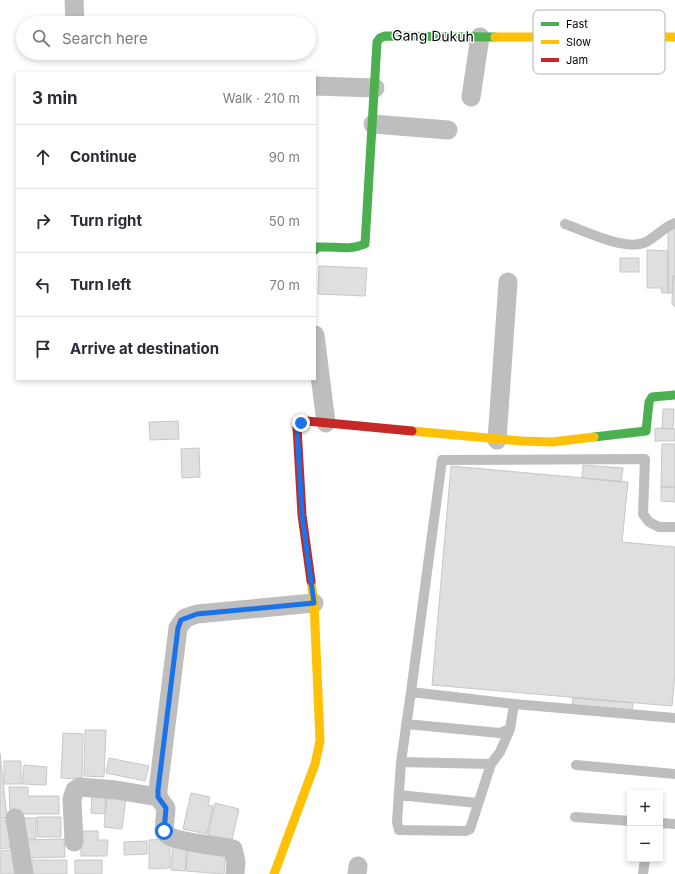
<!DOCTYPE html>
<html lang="en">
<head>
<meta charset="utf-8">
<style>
  :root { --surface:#fff; --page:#f2f2f3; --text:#2b2b33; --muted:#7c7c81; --line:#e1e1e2 }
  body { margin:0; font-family:Inter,sans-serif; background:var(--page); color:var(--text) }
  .controls { position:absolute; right:12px; bottom:12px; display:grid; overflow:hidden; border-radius:0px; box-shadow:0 2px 6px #0003 }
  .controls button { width:36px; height:36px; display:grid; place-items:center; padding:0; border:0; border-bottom:1px solid var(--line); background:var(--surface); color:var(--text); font:20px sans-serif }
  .stop { position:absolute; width:12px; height:12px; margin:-9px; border:3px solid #1a73e8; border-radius:50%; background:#fff }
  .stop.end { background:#1a73e8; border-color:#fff; box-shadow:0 1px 4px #0008 }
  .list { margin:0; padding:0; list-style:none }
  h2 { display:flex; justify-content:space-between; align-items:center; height:52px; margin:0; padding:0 16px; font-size:17px }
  h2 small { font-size:13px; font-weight:400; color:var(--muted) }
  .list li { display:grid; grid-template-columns:26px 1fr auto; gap:12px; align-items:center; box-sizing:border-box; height:64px; padding:0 16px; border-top:1px solid var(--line) }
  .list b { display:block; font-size:15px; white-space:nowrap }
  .list em { font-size:13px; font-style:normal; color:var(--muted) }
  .icon { flex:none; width:22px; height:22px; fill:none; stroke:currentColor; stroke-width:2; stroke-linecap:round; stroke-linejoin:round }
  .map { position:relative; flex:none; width:675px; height:874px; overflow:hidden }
  .search { position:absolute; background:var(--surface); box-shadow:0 2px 6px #0003; left:16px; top:16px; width:300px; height:44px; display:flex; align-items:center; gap:10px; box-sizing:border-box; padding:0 14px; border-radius:22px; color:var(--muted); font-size:15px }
  .panel { position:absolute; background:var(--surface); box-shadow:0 2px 6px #0003; left:16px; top:72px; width:300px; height:308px; border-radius:0px }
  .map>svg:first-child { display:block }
  .building { fill:#dfdfdf; stroke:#c7c7c7 }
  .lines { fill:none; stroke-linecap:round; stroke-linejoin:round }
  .lane { stroke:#bebebe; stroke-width:10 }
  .street { stroke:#bebebe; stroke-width:19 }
  .fast { stroke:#4caf50; stroke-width:9 }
  .slow { stroke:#ffc107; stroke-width:9 }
  .jam { stroke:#c62828; stroke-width:9 }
  .route { stroke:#1a73e8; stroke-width:5 }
  .labels { text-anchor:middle; stroke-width:3; stroke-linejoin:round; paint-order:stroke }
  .street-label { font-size:14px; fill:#000; stroke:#fff }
  .key { fill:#fff; stroke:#b2b2b2; stroke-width:1 }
  .key-label { font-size:11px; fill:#000 }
</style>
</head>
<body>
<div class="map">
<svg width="675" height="874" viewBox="0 0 675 874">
  <rect width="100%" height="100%" fill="#fff"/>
  <path class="building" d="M 675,227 L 675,276 L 673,276 L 672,293 L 668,293 L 668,231 Z
    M 647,250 L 668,251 L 668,293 L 662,293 L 661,288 L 647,288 Z
    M 620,258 L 639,258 L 639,272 L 620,272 Z
    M 319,266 L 367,268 L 365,296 L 318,294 Z
    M 673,276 L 675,276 L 675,307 L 672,304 Z
    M 663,409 L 674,409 L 673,429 L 662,428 Z
    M 178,421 L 179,439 L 150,440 L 149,422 Z
    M 655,428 L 675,429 L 675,441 L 655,441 Z
    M 662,444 L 675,444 L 675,487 L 661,487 Z
    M 199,448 L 200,477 L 182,478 L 181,449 Z
    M 583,465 L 623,468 L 621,482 L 582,478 Z
    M 451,466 L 628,482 L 622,542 L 675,547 L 675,673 L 672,706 L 432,685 Z
    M 661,487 L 675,487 L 675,502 L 661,501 Z
    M 573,698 L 633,703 L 632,711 L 572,705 Z
    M 85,730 L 106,730 L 104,777 L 84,776 Z
    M 63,733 L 83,734 L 82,779 L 61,778 Z
    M 0,753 L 7,818 L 0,819 Z
    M 109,758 L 149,766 L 145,781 L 106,773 Z
    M 4,761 L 21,761 L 21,784 L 4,784 Z
    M 24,765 L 47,767 L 46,785 L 22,784 Z
    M 9,787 L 28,787 L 28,796 L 59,796 L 59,814 L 10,814 Z
    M 92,791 L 106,791 L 105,814 L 91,813 Z
    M 191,793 L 210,797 L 208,805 L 213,806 L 207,834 L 183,829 Z
    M 107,796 L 126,797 L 122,829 L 104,827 Z
    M 215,803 L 239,809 L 232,840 L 208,835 Z
    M 37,817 L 61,817 L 61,837 L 38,837 Z
    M 19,818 L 36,818 L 36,839 L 19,839 Z
    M 12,819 L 15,847 L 0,849 L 0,821 Z
    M 81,831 L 98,831 L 98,840 L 108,840 L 107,856 L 81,856 Z
    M 64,839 L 65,857 L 26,858 L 25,840 Z
    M 170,839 L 170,868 L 149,869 L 149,840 Z
    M 147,841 L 147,854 L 124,855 L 124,842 Z
    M 173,841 L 187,842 L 185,871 L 171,870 Z
    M 188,847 L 226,850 L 224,874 L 186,871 Z
    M 16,849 L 19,874 L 0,874 L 0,851 Z
    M 32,860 L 67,860 L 67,874 L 32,874 Z
    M 75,860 L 102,860 L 102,874 L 75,874 Z"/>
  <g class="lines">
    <path class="lane" d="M 565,224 C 585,231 626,252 646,242 C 657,236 664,227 675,223
      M 675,527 L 659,527 L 649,522 L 643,514 L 645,459 L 442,460 L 411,692 L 514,704 L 675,718
      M 411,692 L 401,762 L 397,822 L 399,830 L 465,831 L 470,829 L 491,764 L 500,752 L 510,729
      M 406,724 L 500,733 L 510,729 L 514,704
      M 401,762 L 491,764
      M 576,765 L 675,774
      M 399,795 L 477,803
      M 575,817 L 630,821
      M 660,823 L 675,824
      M 643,874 L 645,859"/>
    <path class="street" d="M 74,0 L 75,23
      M 315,86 L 375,88
      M 471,97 L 480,37
      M 373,124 L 448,130
      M 315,335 L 326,423
      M 497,440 L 508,282
      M 15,818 L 24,874
      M 74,842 L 72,799 L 75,790 L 80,787 L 116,790 L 158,797
      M 235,874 L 236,862 L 233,849 C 220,845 169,843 164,831 L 166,808 L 158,797 L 158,790 L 178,628 L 185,618 L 197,614 L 314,603
      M 357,874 L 358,866"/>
    <path class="fast" d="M 315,250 L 317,247 C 334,246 349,251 365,244 L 377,42 L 380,38 L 385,36 L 495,37
      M 594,437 L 646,431 L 649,402 L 652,397 L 675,395"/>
    <path class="slow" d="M 495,37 L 675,37
      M 412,431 L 522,441 L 552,442 L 594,437
      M 274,874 L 315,764 L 320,741 L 314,603 L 311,581"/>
    <path class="jam" d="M 311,581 L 302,515 L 297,427 L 307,421 L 412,431"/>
  </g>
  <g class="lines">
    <path class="route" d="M 164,831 L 166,808 L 158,797 L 158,790 L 178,628 L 181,620 L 197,614 L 314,603 L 302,515 L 297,427 L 301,423"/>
  </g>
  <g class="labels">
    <g class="street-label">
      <text transform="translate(433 36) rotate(1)" y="5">Gang Dukuh</text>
    </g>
  </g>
  <rect x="533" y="10" width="132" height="64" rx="6" class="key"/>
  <rect x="541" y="22" width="18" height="4" fill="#4caf50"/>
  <rect x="541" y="40" width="18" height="4" fill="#ffc107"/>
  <rect x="541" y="58" width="18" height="4" fill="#c62828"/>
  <g class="key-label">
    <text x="566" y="28">Fast</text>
    <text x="566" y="46">Slow</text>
    <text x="566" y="64">Jam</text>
  </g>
</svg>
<div class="controls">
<button>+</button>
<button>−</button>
</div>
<div class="stop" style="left:164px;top:831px"></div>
<div class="stop end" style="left:301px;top:423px"></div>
<div class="search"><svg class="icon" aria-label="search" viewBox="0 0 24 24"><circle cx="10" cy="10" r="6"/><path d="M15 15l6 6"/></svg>Search here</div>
<section class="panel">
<h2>3 min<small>Walk · 210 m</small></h2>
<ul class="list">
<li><svg class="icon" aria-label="ahead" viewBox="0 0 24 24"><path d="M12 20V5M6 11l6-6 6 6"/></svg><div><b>Continue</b></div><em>90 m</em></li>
<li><svg class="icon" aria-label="right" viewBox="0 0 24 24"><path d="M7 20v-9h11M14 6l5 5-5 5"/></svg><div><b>Turn right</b></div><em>50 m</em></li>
<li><svg class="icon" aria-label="left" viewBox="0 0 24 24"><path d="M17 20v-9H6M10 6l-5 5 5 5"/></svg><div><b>Turn left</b></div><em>70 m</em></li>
<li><svg class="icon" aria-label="arrive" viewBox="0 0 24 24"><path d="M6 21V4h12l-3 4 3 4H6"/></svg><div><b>Arrive at destination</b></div></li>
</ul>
</section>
</div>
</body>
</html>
